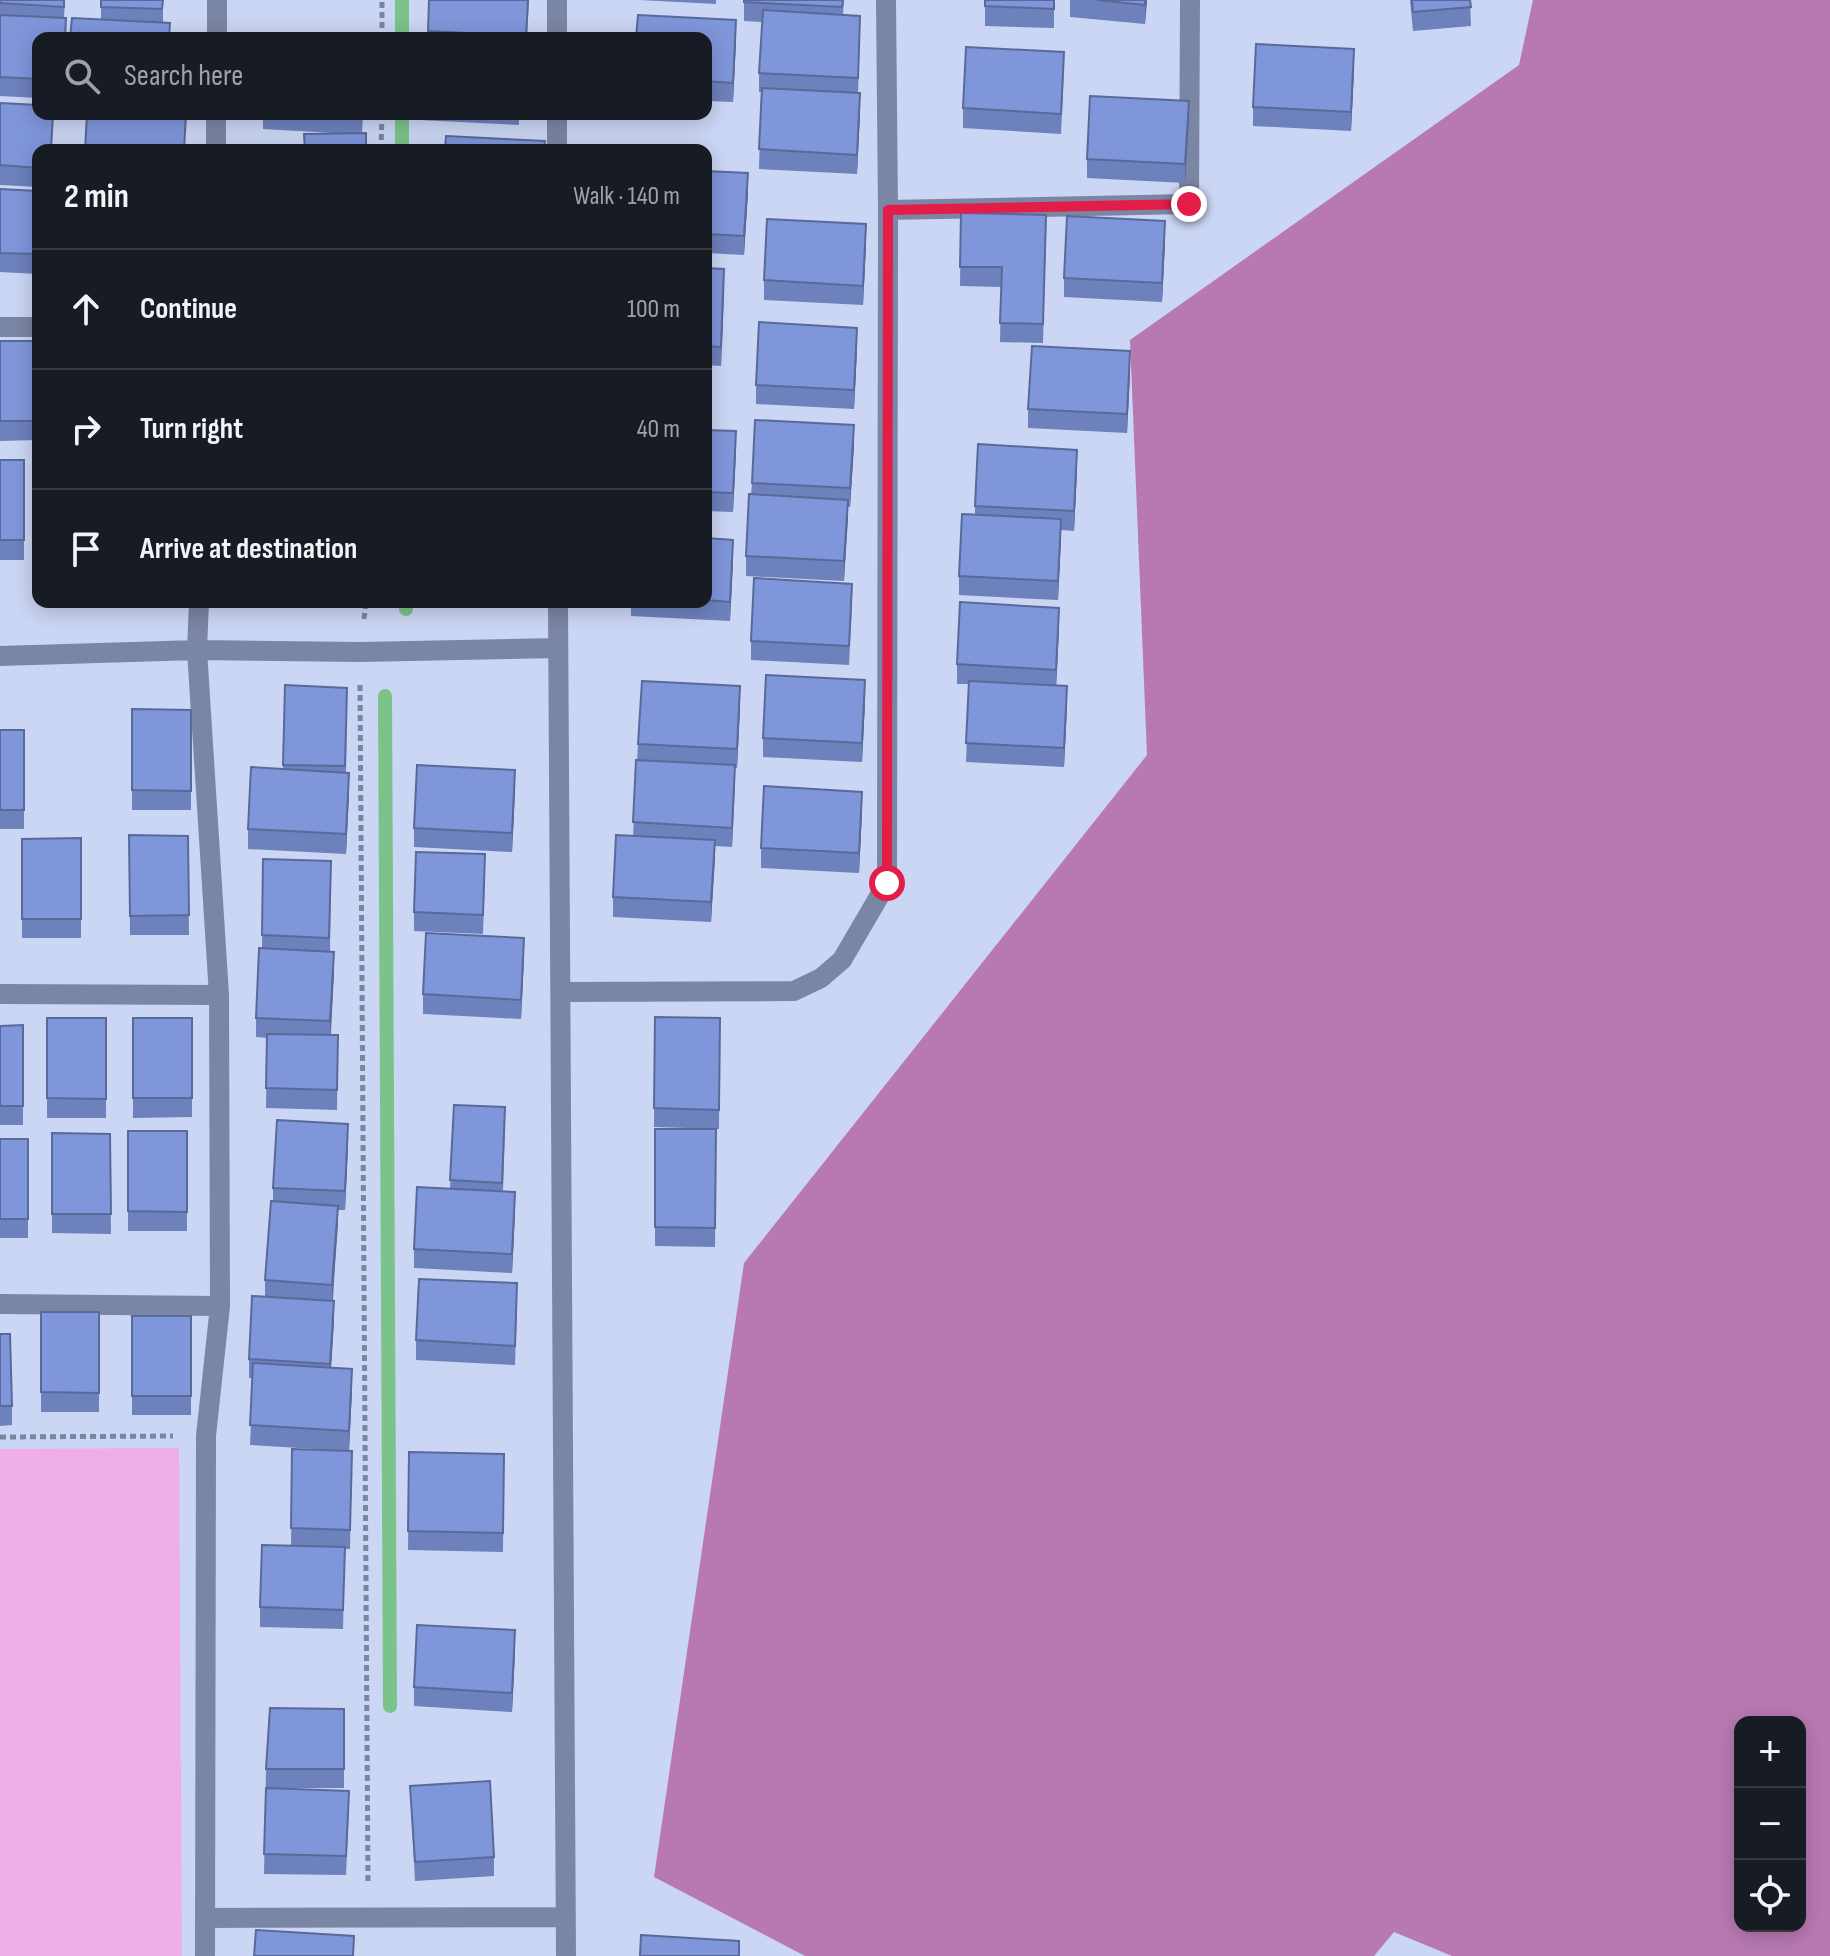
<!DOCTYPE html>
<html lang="en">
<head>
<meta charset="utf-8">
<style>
  :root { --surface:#171b24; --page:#242831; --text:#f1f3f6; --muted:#9ea1a6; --line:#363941 }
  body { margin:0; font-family:"Sofia Sans Condensed",sans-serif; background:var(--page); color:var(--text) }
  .controls { position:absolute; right:24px; bottom:24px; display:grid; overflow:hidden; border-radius:16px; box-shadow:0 4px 20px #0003 }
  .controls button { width:72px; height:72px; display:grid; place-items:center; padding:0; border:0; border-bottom:2px solid var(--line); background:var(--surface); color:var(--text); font:40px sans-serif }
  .stop { position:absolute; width:24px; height:24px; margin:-18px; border:6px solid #e11d48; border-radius:50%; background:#fff }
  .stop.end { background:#e11d48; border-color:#fff; box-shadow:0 2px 8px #0008 }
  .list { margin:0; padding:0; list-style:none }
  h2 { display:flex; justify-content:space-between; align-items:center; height:104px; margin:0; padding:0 32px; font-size:34px }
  h2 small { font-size:26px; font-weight:400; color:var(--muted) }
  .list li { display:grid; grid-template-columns:52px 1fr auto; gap:24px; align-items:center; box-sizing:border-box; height:120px; padding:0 32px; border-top:2px solid var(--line) }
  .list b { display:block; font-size:30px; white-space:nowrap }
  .list em { font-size:26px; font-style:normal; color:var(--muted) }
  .icon { flex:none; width:44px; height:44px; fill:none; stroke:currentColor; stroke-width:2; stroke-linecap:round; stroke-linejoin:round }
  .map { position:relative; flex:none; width:1830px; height:1956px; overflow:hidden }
  .search { position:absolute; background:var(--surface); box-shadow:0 4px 20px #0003; left:32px; top:32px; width:680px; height:88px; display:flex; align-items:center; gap:20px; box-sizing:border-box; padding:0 28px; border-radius:16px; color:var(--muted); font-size:30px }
  .panel { position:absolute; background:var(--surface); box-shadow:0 4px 20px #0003; left:32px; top:144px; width:680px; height:464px; border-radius:16px }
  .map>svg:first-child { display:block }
  .green { fill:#efade9 }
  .forest { fill:#b879b2; fill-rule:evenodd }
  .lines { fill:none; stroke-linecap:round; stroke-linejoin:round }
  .stream { stroke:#7bc38a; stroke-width:14 }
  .path { stroke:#7a85a2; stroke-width:5; stroke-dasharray:6 4; stroke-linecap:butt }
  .minor { stroke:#7b86a4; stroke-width:20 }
  .wall { fill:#6d81bc }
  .shaded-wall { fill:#596999 }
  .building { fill:#7f96db; stroke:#596999; stroke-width:2 }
  .route { stroke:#e11d48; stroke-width:10 }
</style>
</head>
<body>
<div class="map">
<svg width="1830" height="1956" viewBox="0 0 1830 1956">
  <rect width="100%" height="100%" fill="#cbd6f4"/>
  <path class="green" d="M 179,1448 L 182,1956 L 0,1956 L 0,1449 Z"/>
  <path class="forest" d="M 1533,0 L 1830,0 L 1830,1956 L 1452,1956 L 1394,1932 L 1374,1956 L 805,1956 L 654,1877 L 744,1263 L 1147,755 L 1130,340 L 1519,65 ZM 1740,1722 L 1800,1722 L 1800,1926 L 1740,1926 Z"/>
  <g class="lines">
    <path class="stream" d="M 402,0 L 402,38
      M 402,114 L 402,150
      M 406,602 L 406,609
      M 385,696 L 390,1706"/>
    <path class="path" d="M 382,38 L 382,0
      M 381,150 L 382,114
      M 364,619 L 366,602
      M 360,685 L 368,1883
      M 0,1437 L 173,1436"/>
    <path class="minor" d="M 557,0 L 557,38
      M 886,0 L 888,210
      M 217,38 L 217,0
      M 557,114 L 557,150
      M 216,150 L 216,114
      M 0,327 L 38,327
      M 199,602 L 197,650 L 219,995 L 220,1306 L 206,1436 L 205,1956
      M 558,602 L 566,1956
      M 0,656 L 197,650 L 360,652 L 558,648
      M 561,992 L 794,991 L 821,978 L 842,960 L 887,883 L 888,210 L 1189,204 L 1190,0
      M 0,994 L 219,995
      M 0,1304 L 220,1306
      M 205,1918 L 565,1917"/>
  </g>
  <path class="wall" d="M 0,0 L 65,0 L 64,18 L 38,38 L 38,98 L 0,96 Z
    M 101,0 L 163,0 L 163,23 L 170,38 L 101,20 Z
    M 429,0 L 529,0 L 527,38 L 428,38 Z
    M 640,0 L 716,0 L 716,4 Z
    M 744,0 L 844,0 L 843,15 L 860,35 L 858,93 L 860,112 L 857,174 L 759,169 L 761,92 L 759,92 L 759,73 L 762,22 L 744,21 Z
    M 985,0 L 1054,0 L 1054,28 L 985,26 Z
    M 1070,0 L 1147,0 L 1145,24 L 1070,17 Z
    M 1410,0 L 1470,0 L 1471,26 L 1413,31 Z
    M 706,38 L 736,40 L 733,102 L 706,101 Z
    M 1354,69 L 1351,131 L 1253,126 L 1253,107 Z
    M 1064,71 L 1061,134 L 963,128 L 963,108 Z
    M 0,103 L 54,125 L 38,150 L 38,187 L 0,185 Z
    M 263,114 L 363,114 L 362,133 L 335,133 L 263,129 Z
    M 420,114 L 519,114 L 519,125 L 420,120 Z
    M 1189,121 L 1185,183 L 1087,178 L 1087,159 Z
    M 706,171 L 748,192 L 744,255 L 706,253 Z
    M 0,189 L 38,191 L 38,274 L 0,272 Z
    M 961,213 L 1046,234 L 1043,343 L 1000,342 L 1001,287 L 960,286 Z
    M 1165,241 L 1162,302 L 1064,297 L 1064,278 Z
    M 866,243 L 863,305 L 764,300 L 764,280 Z
    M 706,268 L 724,288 L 721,366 L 706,365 Z
    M 0,341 L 38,341 L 38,440 L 0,441 Z
    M 857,348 L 854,409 L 756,404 L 756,385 Z
    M 1130,371 L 1127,433 L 1028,428 L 1028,409 Z
    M 706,430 L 736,450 L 733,512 L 706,511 Z
    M 854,445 L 850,507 L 848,507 L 844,581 L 746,576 L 746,556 L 752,483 Z
    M 0,460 L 24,460 L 24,560 L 0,560 Z
    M 1077,469 L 1074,531 L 1061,530 L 1058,600 L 959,595 L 959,576 L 975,515 L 975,506 Z
    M 706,538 L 733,559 L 730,621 L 631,616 L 631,602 L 706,602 Z
    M 852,603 L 849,665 L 751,660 L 751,641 Z
    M 1059,627 L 1056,686 L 1067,706 L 1064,767 L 966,762 L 969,684 L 957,684 L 957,664 Z
    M 285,685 L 347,688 L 346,772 L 349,792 L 346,854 L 248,849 L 248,829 L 283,769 Z
    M 865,700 L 862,762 L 763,757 L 763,738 Z
    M 740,706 L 737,768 L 735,768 L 732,847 L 715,846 L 711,922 L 613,917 L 613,897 L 633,836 L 638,744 Z
    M 132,709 L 191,710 L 191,810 L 132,810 Z
    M 0,730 L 24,730 L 24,829 L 0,829 Z
    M 515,789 L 512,852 L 414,847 L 414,828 Z
    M 862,811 L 859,873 L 761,868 L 761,848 Z
    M 129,835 L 188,836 L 189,935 L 130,935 Z
    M 81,838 L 81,938 L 22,938 L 22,839 Z
    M 263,859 L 331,861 L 330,951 L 334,971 L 331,1035 L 338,1035 L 337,1110 L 266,1108 L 267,1038 L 256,1037 L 256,1018 L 262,948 Z
    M 485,874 L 483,934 L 414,931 L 414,912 Z
    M 524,957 L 521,1019 L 423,1014 L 423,994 Z
    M 655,1017 L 720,1018 L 719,1129 L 654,1127 Z
    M 47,1018 L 106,1018 L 106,1118 L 47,1118 Z
    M 133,1018 L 192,1018 L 192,1117 L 133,1118 Z
    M 23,1025 L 23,1125 L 0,1125 L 0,1026 Z
    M 454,1105 L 505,1127 L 503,1192 L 515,1211 L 512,1273 L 414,1268 L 414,1249 L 450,1189 Z
    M 655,1129 L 716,1129 L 715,1247 L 655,1246 Z
    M 128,1131 L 187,1131 L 187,1231 L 128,1231 Z
    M 52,1133 L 110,1134 L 111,1234 L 52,1233 Z
    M 0,1139 L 28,1139 L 28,1238 L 0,1238 Z
    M 348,1143 L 345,1210 L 338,1210 L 333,1301 L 334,1321 L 331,1367 L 352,1388 L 349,1451 L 250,1445 L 253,1378 L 249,1378 L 249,1359 L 265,1297 L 265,1280 L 273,1201 L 273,1188 Z
    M 517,1303 L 515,1365 L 416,1360 L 416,1340 Z
    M 41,1312 L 99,1312 L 99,1412 L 41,1412 Z
    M 132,1316 L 191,1316 L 191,1415 L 132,1415 Z
    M 0,1334 L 12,1406 L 12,1425 L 0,1426 Z
    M 292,1449 L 352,1451 L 350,1549 L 345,1549 L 343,1629 L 260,1627 L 260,1607 L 291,1546 Z
    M 409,1452 L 504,1454 L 503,1552 L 408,1550 Z
    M 515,1650 L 512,1712 L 414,1706 L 414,1687 Z
    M 344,1709 L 344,1788 L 270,1788 L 349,1810 L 346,1875 L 264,1874 L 266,1769 Z
    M 410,1786 L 494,1857 L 494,1876 L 415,1881 Z"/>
  <path class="shaded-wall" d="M 1145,0 L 1147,0 L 1145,24 Z
    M 736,20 L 736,40 L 733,102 L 733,83 Z
    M 1354,49 L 1354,69 L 1351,131 L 1351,112 Z
    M 860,93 L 860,112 L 857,174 L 857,155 Z
    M 1189,101 L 1189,121 L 1185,183 L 1185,164 Z
    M 748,173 L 748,192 L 744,255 L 744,236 Z
    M 1165,221 L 1165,241 L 1162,302 L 1162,283 Z
    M 866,224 L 866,243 L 863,305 L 863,286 Z
    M 724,269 L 724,288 L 721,366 L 721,347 Z
    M 857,328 L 857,348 L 854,409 L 854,390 Z
    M 1130,351 L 1130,371 L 1127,433 L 1127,414 Z
    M 854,425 L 854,445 L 850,507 L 850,488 Z
    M 736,431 L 736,450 L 733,512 L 733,493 Z
    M 1077,450 L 1077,469 L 1074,531 L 1074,511 Z
    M 848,500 L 848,519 L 844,581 L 844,561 Z
    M 1061,519 L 1061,539 L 1058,600 L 1058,581 Z
    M 733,540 L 733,559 L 730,621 L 730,602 Z
    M 1059,608 L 1059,627 L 1056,689 L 1056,670 Z
    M 865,680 L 865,700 L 862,762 L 862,743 Z
    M 740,686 L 740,706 L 737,768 L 737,749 Z
    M 1067,686 L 1067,706 L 1064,767 L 1064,748 Z
    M 735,765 L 735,785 L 732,847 L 732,828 Z
    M 515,770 L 515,789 L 512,852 L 512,833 Z
    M 349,773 L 349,792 L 346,854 L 346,834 Z
    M 862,792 L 862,811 L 859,873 L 859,853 Z
    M 715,840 L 715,859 L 711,922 L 711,902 Z
    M 524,938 L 524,957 L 521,1019 L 521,1000 Z
    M 334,952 L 334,971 L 330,1041 L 330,1021 Z
    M 348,1124 L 348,1143 L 345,1210 L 345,1191 Z
    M 515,1192 L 515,1211 L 512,1273 L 512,1254 Z
    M 338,1206 L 338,1225 L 332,1304 L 332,1285 Z
    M 334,1301 L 334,1321 L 330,1383 L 330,1364 Z
    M 352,1369 L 352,1388 L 349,1451 L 349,1431 Z
    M 515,1630 L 515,1650 L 512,1712 L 512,1693 Z"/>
  <path class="building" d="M 0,0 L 64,0 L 64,7 L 0,3 Z
    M 101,0 L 163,0 L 162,9 L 101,7 Z
    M 429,0 L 528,0 L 526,36 L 428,31 Z
    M 744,0 L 843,0 L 842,7 L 744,2 Z
    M 985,0 L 1054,0 L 1054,9 L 985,6 Z
    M 1097,0 L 1145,0 L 1145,5 Z
    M 1412,0 L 1470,0 L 1471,7 L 1413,12 Z
    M 763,10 L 860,16 L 858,78 L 759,73 Z
    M 0,15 L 66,18 L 65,38 L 38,38 L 38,79 L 0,77 Z
    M 638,15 L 736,20 L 733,83 L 706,81 L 706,38 L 636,38 Z
    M 72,18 L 170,23 L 169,38 L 70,38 Z
    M 1256,44 L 1354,49 L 1351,112 L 1253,107 Z
    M 966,47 L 1064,52 L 1061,114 L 963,108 Z
    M 762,88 L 860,93 L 857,155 L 759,149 Z
    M 1090,96 L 1189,101 L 1185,164 L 1087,159 Z
    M 0,103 L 38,105 L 38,114 L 53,114 L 51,150 L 38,150 L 38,168 L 0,165 Z
    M 87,114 L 186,114 L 184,150 L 85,150 Z
    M 366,133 L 366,150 L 305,150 L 304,134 Z
    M 446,136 L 545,141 L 544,150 L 445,150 Z
    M 706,171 L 748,173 L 744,236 L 706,234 Z
    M 0,189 L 38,191 L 38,254 L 0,253 Z
    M 961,213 L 1046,215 L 1043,324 L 1000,323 L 1002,267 L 960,267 Z
    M 1067,216 L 1165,221 L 1162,283 L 1064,278 Z
    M 767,219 L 866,224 L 863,286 L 764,280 Z
    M 706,268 L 724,269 L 721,347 L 706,346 Z
    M 759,322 L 857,328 L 854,390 L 756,385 Z
    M 0,341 L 38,341 L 38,421 L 0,421 Z
    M 1032,346 L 1130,351 L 1127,414 L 1028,409 Z
    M 755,420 L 854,425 L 850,488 L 752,483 Z
    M 706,430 L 736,431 L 733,493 L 706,492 Z
    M 978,444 L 1077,450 L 1074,511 L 975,506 Z
    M 0,460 L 24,460 L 24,540 L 0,540 Z
    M 749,494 L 848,500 L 844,561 L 746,556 Z
    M 962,514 L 1061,519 L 1058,581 L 959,576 Z
    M 706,538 L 733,540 L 730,602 L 706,600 Z
    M 754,578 L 852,584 L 849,646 L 751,641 Z
    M 960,602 L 1059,608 L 1056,670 L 957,664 Z
    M 766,675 L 865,680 L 862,743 L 763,738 Z
    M 642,681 L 740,686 L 737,749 L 638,744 Z
    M 969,681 L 1067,686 L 1064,748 L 966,743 Z
    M 285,685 L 347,688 L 345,766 L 283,765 Z
    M 132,709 L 191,710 L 191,791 L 132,790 Z
    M 0,730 L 24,730 L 24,810 L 0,810 Z
    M 636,760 L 735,765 L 732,828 L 633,822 Z
    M 417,765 L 515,770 L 512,833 L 414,828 Z
    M 251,767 L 349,773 L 346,834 L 248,829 Z
    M 764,786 L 862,792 L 859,853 L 761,848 Z
    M 129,835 L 188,836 L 189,915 L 130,916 Z
    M 616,835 L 715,840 L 711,902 L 613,897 Z
    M 81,838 L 81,919 L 22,919 L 22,839 Z
    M 416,852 L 485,854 L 483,915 L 414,912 Z
    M 263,859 L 331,861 L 329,938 L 262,935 Z
    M 426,933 L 524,938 L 521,1000 L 423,994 Z
    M 259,948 L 334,952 L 330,1021 L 256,1018 Z
    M 655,1017 L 720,1018 L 719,1110 L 654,1108 Z
    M 47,1018 L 106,1018 L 106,1099 L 47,1098 Z
    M 133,1018 L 192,1018 L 192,1098 L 133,1098 Z
    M 23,1025 L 23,1106 L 0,1106 L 0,1026 Z
    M 267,1034 L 338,1035 L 337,1090 L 266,1088 Z
    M 454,1105 L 505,1107 L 502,1183 L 450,1180 Z
    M 277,1120 L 348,1124 L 345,1191 L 273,1188 Z
    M 655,1129 L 716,1129 L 715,1228 L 655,1227 Z
    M 128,1131 L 187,1131 L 187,1212 L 128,1211 Z
    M 52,1133 L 110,1134 L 111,1214 L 52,1214 Z
    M 0,1139 L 28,1139 L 28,1219 L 0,1219 Z
    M 417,1187 L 515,1192 L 512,1254 L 414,1249 Z
    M 271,1201 L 338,1206 L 332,1285 L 265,1280 Z
    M 419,1279 L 517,1283 L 515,1346 L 416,1340 Z
    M 252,1296 L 334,1301 L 330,1364 L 249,1359 Z
    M 41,1312 L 99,1312 L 99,1393 L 41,1392 Z
    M 132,1316 L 191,1316 L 191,1396 L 132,1396 Z
    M 0,1334 L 10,1334 L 12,1406 L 0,1406 Z
    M 253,1363 L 352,1369 L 349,1431 L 250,1425 Z
    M 292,1449 L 352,1451 L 350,1530 L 291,1528 Z
    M 409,1452 L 504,1454 L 503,1533 L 408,1531 Z
    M 262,1545 L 345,1547 L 343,1610 L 260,1607 Z
    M 417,1625 L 515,1630 L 512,1693 L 414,1687 Z
    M 270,1708 L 344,1709 L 344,1769 L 266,1769 Z
    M 490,1781 L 494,1857 L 415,1862 L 410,1786 Z
    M 266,1788 L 349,1791 L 346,1856 L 264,1854 Z
    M 256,1930 L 354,1936 L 353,1956 L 254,1956 Z
    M 641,1935 L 739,1941 L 739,1956 L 640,1956 Z"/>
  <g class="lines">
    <path class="route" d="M 887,883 L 888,210 L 1189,204"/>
  </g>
</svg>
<div class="controls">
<button>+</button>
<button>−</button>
<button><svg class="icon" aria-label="locate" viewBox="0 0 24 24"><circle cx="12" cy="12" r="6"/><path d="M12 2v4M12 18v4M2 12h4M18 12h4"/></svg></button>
</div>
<div class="stop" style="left:887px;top:883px"></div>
<div class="stop end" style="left:1189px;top:204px"></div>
<div class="search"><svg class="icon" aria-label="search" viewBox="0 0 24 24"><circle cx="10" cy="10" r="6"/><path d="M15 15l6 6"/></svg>Search here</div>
<section class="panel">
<h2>2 min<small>Walk · 140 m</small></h2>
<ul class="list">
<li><svg class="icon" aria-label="ahead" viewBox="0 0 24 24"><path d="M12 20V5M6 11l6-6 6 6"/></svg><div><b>Continue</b></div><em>100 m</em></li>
<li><svg class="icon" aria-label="right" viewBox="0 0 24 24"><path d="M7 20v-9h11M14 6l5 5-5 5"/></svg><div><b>Turn right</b></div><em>40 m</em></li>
<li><svg class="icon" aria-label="arrive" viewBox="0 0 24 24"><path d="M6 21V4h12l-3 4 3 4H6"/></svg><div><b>Arrive at destination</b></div></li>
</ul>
</section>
</div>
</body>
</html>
